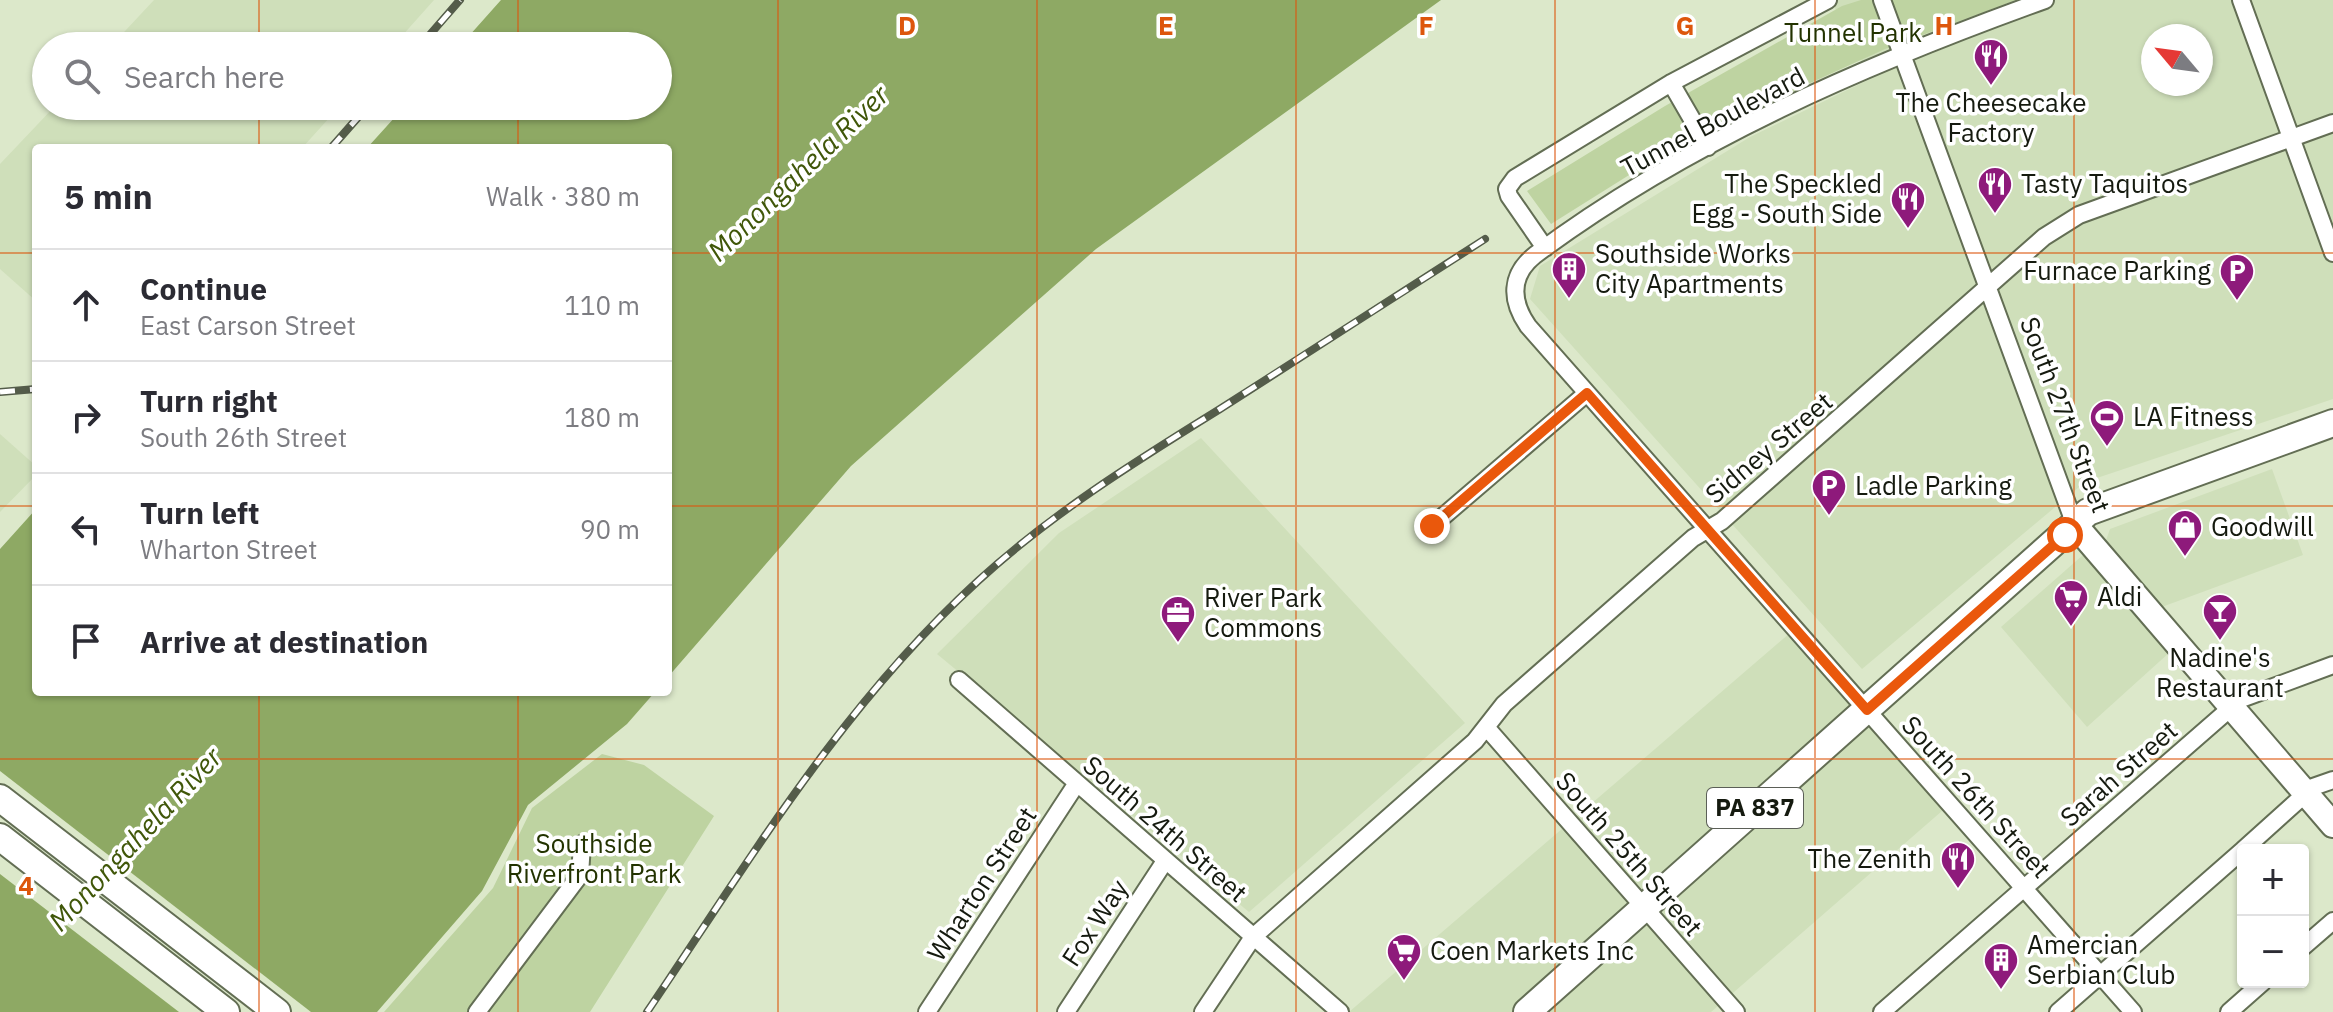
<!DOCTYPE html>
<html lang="en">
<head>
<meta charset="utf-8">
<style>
  :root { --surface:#fff; --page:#f2f2f3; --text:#2b2b33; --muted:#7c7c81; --line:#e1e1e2 }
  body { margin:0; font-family:"IBM Plex Sans",sans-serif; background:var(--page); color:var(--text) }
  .controls { position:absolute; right:24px; bottom:24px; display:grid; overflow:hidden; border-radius:8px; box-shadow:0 2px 6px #0004 }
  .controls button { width:72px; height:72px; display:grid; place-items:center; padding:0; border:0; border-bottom:2px solid var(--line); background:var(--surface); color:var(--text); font:40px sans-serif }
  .compass { position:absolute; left:2141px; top:24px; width:72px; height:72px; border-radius:50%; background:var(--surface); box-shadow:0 2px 6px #0004; rotate:299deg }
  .stop { position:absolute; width:24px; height:24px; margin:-18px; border:6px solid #ea580c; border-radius:50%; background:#fff }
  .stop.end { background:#ea580c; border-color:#fff; box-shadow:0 2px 8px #0008 }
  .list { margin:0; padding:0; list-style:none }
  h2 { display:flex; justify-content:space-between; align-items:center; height:104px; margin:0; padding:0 32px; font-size:34px }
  h2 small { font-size:26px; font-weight:400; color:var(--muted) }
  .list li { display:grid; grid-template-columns:52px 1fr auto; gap:24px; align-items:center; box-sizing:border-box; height:112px; padding:0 32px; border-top:2px solid var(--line) }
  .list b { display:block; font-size:30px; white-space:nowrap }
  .list p { margin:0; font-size:26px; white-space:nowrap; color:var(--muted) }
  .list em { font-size:26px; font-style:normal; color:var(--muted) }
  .icon { flex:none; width:44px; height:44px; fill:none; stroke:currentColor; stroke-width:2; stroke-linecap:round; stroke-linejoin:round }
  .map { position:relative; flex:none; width:2333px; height:1012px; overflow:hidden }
  .search { position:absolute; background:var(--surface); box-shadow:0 2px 6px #0004; left:32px; top:32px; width:640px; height:88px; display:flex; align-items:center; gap:20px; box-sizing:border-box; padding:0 28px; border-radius:44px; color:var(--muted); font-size:30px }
  .panel { position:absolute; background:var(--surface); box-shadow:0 2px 6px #0004; left:32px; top:144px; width:640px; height:552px; border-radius:8px }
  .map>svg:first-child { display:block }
  .built { fill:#cfdfba; fill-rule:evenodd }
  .green { fill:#bed3a1 }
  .water { fill:#8ea964 }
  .pier { fill:#dce8ca }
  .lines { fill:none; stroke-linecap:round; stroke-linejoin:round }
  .street-casing { stroke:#636e54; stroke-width:20 }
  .secondary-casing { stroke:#636e54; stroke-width:28 }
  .primary-casing { stroke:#636e54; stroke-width:30 }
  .street { stroke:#fff; stroke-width:16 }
  .secondary { stroke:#fff; stroke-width:24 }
  .primary { stroke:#fff; stroke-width:26 }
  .rail-casing { stroke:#545c4a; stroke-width:8 }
  .rail { stroke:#fff; stroke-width:5; stroke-dasharray:15; stroke-linecap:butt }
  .route { stroke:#ea580c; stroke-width:10 }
  .grid { fill:none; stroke:#dd560c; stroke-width:2; stroke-opacity:0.55 }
  .labels { text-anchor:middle; stroke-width:7; stroke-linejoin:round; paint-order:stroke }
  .shield { fill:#fff; stroke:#5b5f57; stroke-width:2 }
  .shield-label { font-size:24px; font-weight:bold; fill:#151a0f }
  .park-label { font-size:26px; fill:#233300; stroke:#fff }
  .poi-label { font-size:26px; fill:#151a0f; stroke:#fff; text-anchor:start }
  .street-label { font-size:26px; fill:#151a0f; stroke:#fff }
  .water-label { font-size:28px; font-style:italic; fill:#405709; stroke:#fff }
  .grid-label { font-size:26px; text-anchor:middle; font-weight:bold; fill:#dd560c; stroke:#fff; stroke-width:7; stroke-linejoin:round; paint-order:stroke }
</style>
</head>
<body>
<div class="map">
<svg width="2333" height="1012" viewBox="0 0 2333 1012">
  <rect width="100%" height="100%" fill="#dce8ca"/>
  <path class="built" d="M 154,0 L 434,0 L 393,46 L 111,46 Z
    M 1831,0 L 2333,0 L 2333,399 L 2085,482 L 1862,669 L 1530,299 L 1540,266 L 1750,137 L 1870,79 ZM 2153,36 L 2201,36 L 2201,84 L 2153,84 Z
    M 55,106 L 340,106 L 302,148 L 36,148 L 36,301 L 0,269 L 0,164 Z
    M 0,434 L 36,466 L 36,475 L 0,512 Z
    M 1201,438 L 1465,723 L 1249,912 L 937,654 L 1059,533 Z
    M 2272,469 L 2303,555 L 2159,608 L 2104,546 L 2110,529 Z
    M 2083,555 L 2170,652 L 2087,727 L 2001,627 Z
    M 1797,627 L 1950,804 L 1711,1012 L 1349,1012 Z"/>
  <path class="green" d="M 1861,0 L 2016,0 L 1885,49 L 1685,140 L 1551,224 L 1527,191 L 1665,106 L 1842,6 Z
    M 602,754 L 644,765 L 714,816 L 590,1012 L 384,1012 L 493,888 L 532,808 Z"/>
  <path class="water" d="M 501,0 L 1441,0 L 1096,249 L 851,466 L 668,677 L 668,148 L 367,148 L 405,106 L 658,106 L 658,46 L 460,46 Z
    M 36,509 L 36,692 L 655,692 L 627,724 L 528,805 L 482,891 L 377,1012 L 0,1012 L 0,549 Z"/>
  <path class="pier" d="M 0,771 L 311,1012 L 179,1012 L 0,874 Z"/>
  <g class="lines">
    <g class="street-casing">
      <path id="street" d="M 1882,0 L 2075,525
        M 2045,0 C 1867,64 1688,141 1535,255 C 1510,275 1510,300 1528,326 L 2133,1012
        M 2241,0 L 2333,253
        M 1671,83 L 1708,147
        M 1545,248 L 1509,196 L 1507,189 L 1515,178 L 1671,83 L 1828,0
        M 1432,526 L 1587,393
        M 959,680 L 1340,1012
        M 1486,727 L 1736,1012
        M 2243,850 L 2313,787 L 2333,780
        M 2303,947 L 2333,921
        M 477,1012 L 580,875 L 582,844
        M 927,1012 L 1077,783
        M 1066,1012 L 1165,861
        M 1203,1012 L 1253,937 L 1475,741 L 1504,704 L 1693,538 L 1722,521 L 2044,237 L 2079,215 L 2333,123
        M 1882,1012 L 2241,699 L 2333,665
        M 2058,1012 L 2243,850
        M 2229,1012 L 2263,982"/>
    </g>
    <g class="secondary-casing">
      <path id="secondary" d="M 2075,525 L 2333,825"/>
    </g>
    <g class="primary-casing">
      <path id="primary" d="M 0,798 L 277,1012
        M 0,837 L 226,1012
        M 1527,1012 L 2088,512 L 2333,423"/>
    </g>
    <use href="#street" class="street"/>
    <use href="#secondary" class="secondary"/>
    <use href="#primary" class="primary"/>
    <g class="rail-casing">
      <path id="rail" d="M 420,46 L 460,0
        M 331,148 L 368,106
        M 0,392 L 36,389
        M 647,1012 C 749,861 842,705 978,581 C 1051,514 1136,461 1220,409 C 1308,352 1397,296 1485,239"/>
    </g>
    <use href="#rail" class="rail"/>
  </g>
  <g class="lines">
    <path class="route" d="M 1432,526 L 1587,393 L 1867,710 L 2065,535"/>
  </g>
  <path class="grid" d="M 259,0 L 259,46M 518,0 L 518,46M 778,0 L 778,1012M 1037,0 L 1037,1012M 1296,0 L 1296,1012M 1555,0 L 1555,1012M 1815,0 L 1815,1012M 2074,0 L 2074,1012M 259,106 L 259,148M 518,106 L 518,148M 0,253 L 36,253M 668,253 L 2333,253M 0,506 L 36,506M 668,506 L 2333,506M 259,692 L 259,1012M 518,692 L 518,1012M 0,759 L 2333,759"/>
  <defs>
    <g id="restaurant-pin" transform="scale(1.8)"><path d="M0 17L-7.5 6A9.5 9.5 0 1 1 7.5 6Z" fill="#8e1a7b" stroke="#fff"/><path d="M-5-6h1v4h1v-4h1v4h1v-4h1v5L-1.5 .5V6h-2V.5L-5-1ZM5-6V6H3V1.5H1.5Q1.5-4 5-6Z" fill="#fff"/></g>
    <g id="building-pin" transform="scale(1.8)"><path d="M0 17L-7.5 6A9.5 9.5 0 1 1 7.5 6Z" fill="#8e1a7b" stroke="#fff"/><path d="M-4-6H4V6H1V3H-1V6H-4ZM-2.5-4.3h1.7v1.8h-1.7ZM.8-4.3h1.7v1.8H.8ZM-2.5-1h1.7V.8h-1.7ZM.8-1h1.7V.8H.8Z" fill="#fff"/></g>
    <g id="parking-pin" transform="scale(1.8)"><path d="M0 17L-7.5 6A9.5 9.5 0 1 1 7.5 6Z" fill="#8e1a7b" stroke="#fff"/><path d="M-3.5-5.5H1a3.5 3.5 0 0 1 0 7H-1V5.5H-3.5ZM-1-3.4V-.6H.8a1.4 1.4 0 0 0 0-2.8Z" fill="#fff"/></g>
    <g id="stadium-pin" transform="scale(1.8)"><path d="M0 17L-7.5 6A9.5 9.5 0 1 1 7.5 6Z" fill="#8e1a7b" stroke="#fff"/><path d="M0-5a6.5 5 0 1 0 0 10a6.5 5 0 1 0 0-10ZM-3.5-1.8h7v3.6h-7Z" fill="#fff"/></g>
    <g id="shop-pin" transform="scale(1.8)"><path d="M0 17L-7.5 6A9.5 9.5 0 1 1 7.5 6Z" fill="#8e1a7b" stroke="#fff"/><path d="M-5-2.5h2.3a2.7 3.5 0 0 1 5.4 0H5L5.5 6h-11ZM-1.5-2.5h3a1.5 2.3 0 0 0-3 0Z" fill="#fff"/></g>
    <g id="supermarket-pin" transform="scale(1.8)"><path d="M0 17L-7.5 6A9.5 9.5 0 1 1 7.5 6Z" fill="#8e1a7b" stroke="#fff"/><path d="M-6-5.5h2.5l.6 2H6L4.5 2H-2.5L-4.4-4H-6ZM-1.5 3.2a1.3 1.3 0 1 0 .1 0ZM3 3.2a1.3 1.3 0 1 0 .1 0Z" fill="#fff"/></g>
    <g id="bar-pin" transform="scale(1.8)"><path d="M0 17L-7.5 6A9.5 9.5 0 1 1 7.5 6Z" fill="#8e1a7b" stroke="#fff"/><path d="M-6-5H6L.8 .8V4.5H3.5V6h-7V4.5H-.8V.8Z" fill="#fff"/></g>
    <g id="office-pin" transform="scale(1.8)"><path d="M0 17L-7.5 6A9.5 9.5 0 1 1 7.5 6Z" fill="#8e1a7b" stroke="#fff"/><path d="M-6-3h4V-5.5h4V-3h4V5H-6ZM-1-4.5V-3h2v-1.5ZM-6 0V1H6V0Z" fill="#fff"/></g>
  </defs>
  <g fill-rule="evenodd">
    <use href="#restaurant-pin" x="1991" y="56"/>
    <use href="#restaurant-pin" x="1995" y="184"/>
    <use href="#restaurant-pin" x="1908" y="199"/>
    <use href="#building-pin" x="1569" y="269"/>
    <use href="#parking-pin" x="2237" y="271"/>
    <use href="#stadium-pin" x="2107" y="417"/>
    <use href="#parking-pin" x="1829" y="486"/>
    <use href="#shop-pin" x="2185" y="527"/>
    <use href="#supermarket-pin" x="2071" y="597"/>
    <use href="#bar-pin" x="2220" y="611"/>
    <use href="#office-pin" x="1178" y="613"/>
    <use href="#restaurant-pin" x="1958" y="859"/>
    <use href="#supermarket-pin" x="1404" y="951"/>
    <use href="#building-pin" x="2001" y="960"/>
  </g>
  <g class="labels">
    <rect class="shield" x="1707" y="788" width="96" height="40" rx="6"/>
    <g class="shield-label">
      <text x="1755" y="816">PA 837</text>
    </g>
    <g class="park-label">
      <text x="1853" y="42">Tunnel Park</text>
      <text x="594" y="853">Southside<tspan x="594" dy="30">Riverfront Park</tspan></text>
    </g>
    <g class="poi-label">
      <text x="1991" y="112" text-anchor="middle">The Cheesecake<tspan x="1991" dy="30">Factory</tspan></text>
      <text x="1882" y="193" text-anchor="end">The Speckled<tspan x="1882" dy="30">Egg - South Side</tspan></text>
      <text x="2021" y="193">Tasty Taquitos</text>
      <text x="1595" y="263">Southside Works<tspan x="1595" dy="30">City Apartments</tspan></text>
      <text x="2211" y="280" text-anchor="end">Furnace Parking</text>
      <text x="2133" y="426">LA Fitness</text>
      <text x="1855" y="495">Ladle Parking</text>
      <text x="2211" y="536">Goodwill</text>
      <text x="2097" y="606">Aldi</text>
      <text x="1204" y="607">River Park<tspan x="1204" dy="30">Commons</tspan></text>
      <text x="2220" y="667" text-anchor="middle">Nadine's<tspan x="2220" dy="30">Restaurant</tspan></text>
      <text x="1932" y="868" text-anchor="end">The Zenith</text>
      <text x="2027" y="954">Amercian<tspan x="2027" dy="30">Serbian Club</tspan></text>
      <text x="1430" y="960">Coen Markets Inc</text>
    </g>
    <g class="street-label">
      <text transform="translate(1713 122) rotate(-28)" y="9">Tunnel Boulevard</text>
      <text transform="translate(2065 415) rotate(69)" y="9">South 27th Street</text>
      <text transform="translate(1769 448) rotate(-40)" y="9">Sidney Street</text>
      <text transform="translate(2119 774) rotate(-41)" y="9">Sarah Street</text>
      <text transform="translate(1976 797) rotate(48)" y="9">South 26th Street</text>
      <text transform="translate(1165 829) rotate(41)" y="9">South 24th Street</text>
      <text transform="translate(1629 854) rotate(49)" y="9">South 25th Street</text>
      <text transform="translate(982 884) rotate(-57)" y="9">Wharton Street</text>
      <text transform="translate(1095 923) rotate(-57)" y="9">Fox Way</text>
    </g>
    <g class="water-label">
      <text transform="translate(798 173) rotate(-44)" y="10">Monongahela River</text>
      <text transform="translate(135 839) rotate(-47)" y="10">Monongahela River</text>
    </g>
  </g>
  <g class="grid-label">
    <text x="907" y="35">D</text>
    <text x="1166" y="35">E</text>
    <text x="1426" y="35">F</text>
    <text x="1685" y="35">G</text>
    <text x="1944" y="35">H</text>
    <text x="26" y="895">4</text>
  </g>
</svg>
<div class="controls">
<button>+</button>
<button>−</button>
</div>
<svg class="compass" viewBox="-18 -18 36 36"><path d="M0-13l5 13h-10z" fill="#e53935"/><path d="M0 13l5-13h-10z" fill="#7c7c81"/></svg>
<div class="stop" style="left:2065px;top:535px"></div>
<div class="stop end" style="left:1432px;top:526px"></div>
<div class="search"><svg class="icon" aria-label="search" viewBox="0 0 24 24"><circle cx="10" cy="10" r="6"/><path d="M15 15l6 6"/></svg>Search here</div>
<section class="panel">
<h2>5 min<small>Walk · 380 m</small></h2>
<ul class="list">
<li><svg class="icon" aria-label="ahead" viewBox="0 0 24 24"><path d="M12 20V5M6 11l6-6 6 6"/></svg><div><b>Continue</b><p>East Carson Street</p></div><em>110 m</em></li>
<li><svg class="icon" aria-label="right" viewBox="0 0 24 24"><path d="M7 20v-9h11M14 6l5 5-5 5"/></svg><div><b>Turn right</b><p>South 26th Street</p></div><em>180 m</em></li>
<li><svg class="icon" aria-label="left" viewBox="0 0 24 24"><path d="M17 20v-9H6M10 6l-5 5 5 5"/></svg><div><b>Turn left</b><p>Wharton Street</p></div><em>90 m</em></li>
<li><svg class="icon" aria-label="arrive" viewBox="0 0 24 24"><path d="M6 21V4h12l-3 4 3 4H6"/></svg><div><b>Arrive at destination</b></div></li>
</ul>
</section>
</div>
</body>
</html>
